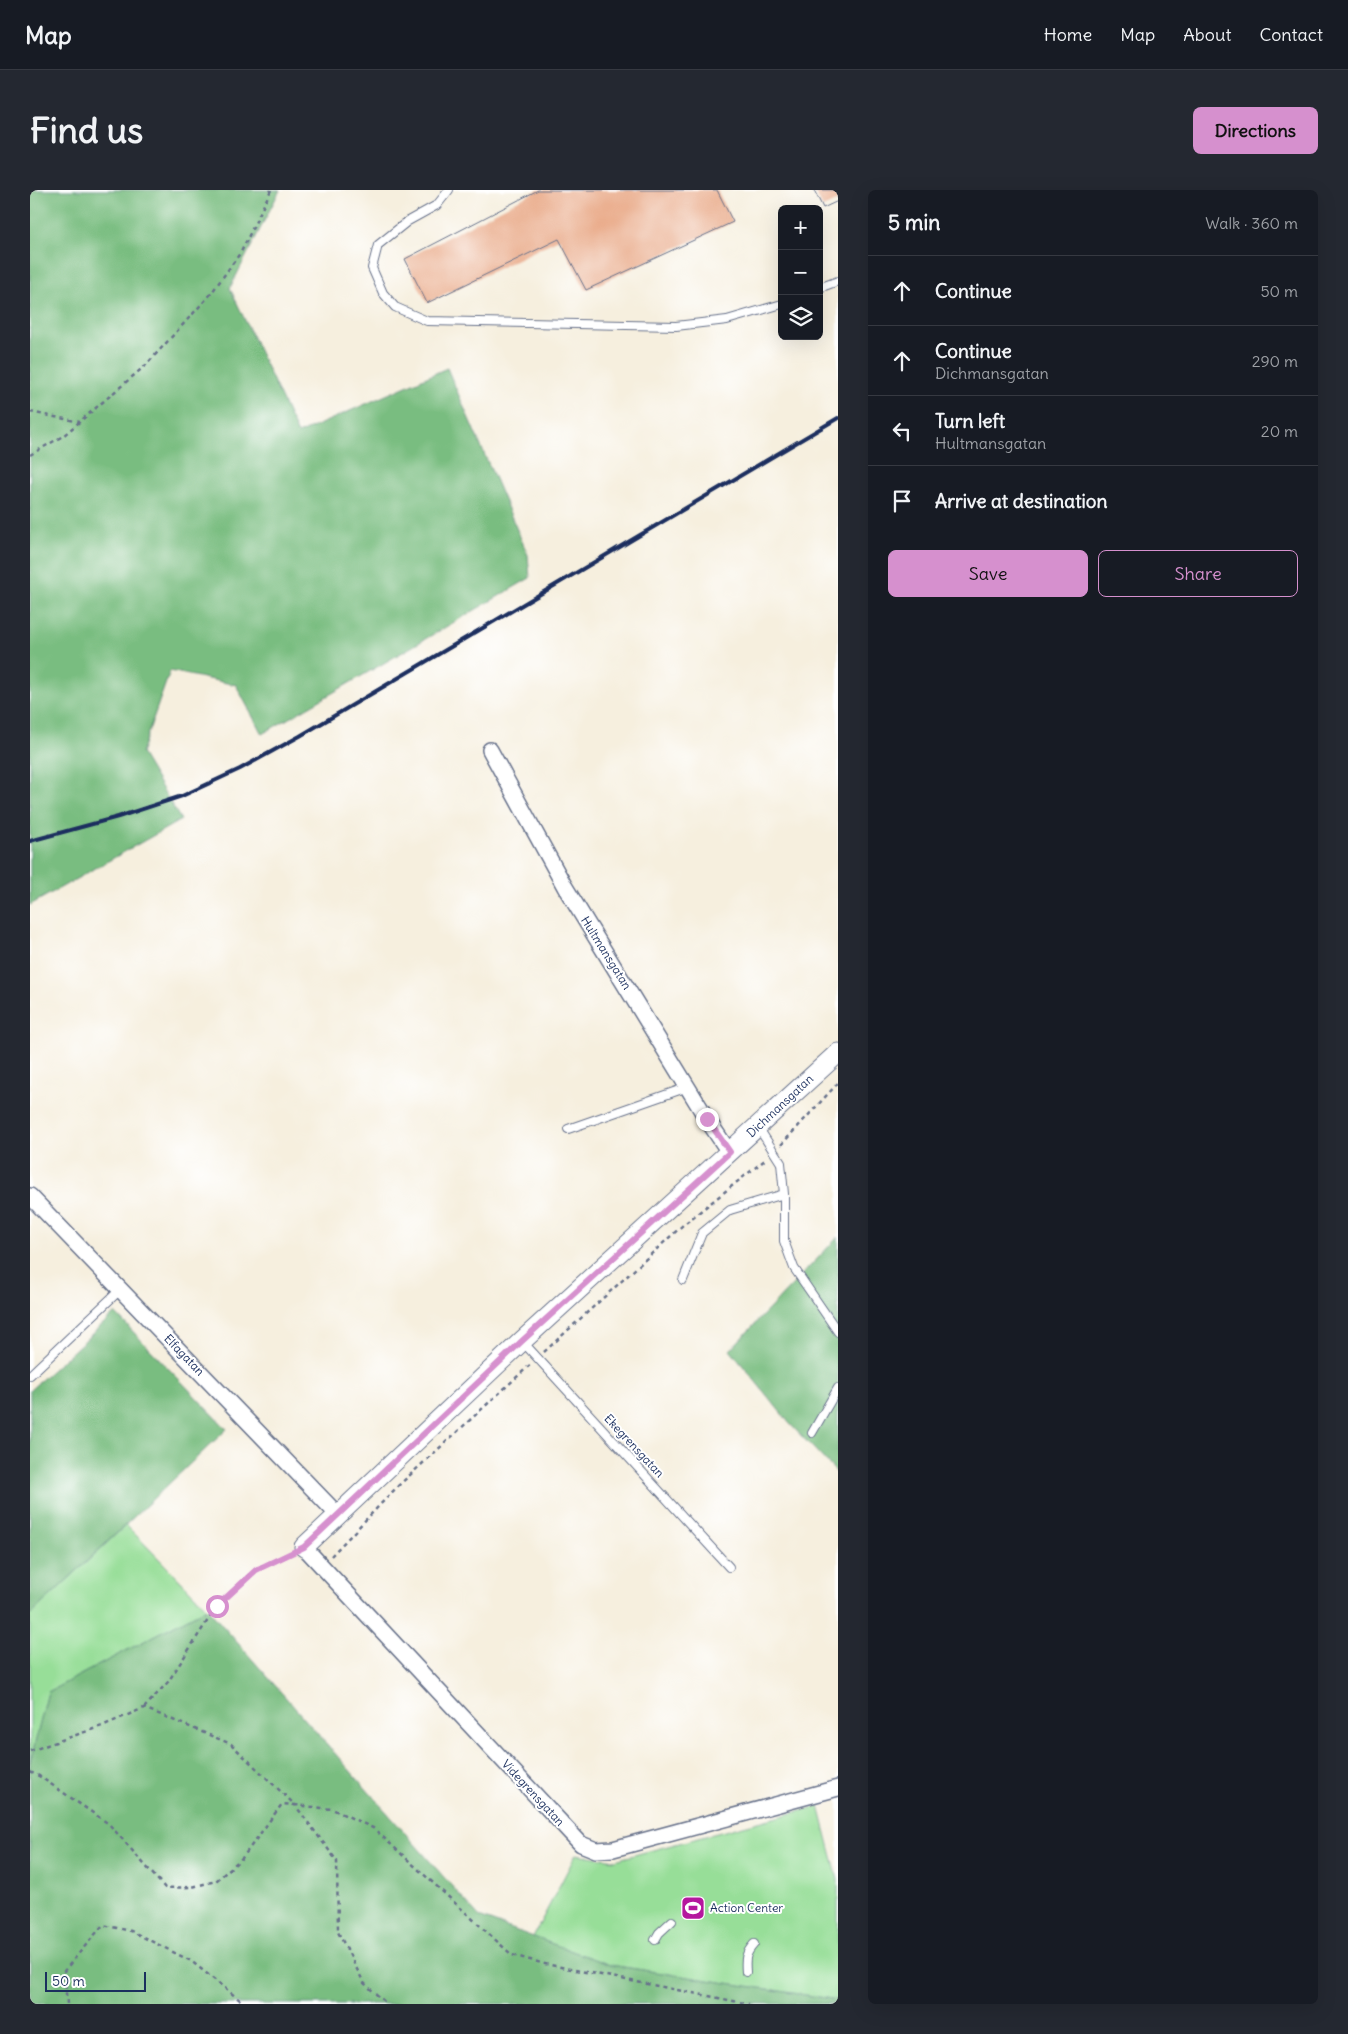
<!DOCTYPE html>
<html lang="en">
<head>
<meta charset="utf-8">
<style>
  :root { --surface:#171b24; --page:#242831; --text:#f1f3f6; --muted:#9ea1a6; --line:#363941; --accent:#d690ce }
  body { margin:0; font-family:Delius,sans-serif; background:var(--page); color:var(--text) }
  .controls { position:absolute; right:15px; top:15px; display:grid; overflow:hidden; border-radius:8px; box-shadow:0 5px 20px #0002 }
  .controls button { width:45px; height:45px; display:grid; place-items:center; padding:0; border:0; border-bottom:1px solid var(--line); background:var(--surface); color:var(--text); font:25px sans-serif }
  .scale { position:absolute; left:15px; bottom:12px; width:101px; box-sizing:border-box; padding-left:5px; border:2px solid #1b2f5e; border-top:0; font-size:14px; line-height:18px; white-space:nowrap; color:#1b2f5e; -webkit-text-stroke:4px #fff; paint-order:stroke }
  .stop { position:absolute; width:15px; height:15px; margin:-11px; border:4px solid #d690ce; border-radius:50%; background:#fff }
  .stop.end { background:#d690ce; border-color:#fff; box-shadow:0 1px 5px #0008 }
  .list { margin:0; padding:0; list-style:none }
  h2 { display:flex; justify-content:space-between; align-items:center; height:65px; margin:0; padding:0 20px; font-size:21px }
  h2 small { font-size:16px; font-weight:400; color:var(--muted) }
  .list li { display:grid; grid-template-columns:32px 1fr auto; gap:15px; align-items:center; box-sizing:border-box; height:70px; padding:0 20px; border-top:1px solid var(--line) }
  .list b { display:block; font-size:19px; white-space:nowrap }
  .list p { margin:0; font-size:16px; white-space:nowrap; color:var(--muted) }
  .list em { font-size:16px; font-style:normal; color:var(--muted) }
  .actions { display:flex; gap:10px; padding:15px 20px }
  .actions a { flex:1; padding:11px 0; border:1px solid var(--accent); border-radius:8px; text-align:center; font-size:18px; color:var(--accent) }
  .actions .main { background:var(--accent); color:#111 }
  .icon { flex:none; width:28px; height:28px; fill:none; stroke:currentColor; stroke-width:2; stroke-linecap:round; stroke-linejoin:round }
  .map { position:relative; flex:none; width:808px; height:1814px; overflow:hidden; border-radius:8px }
  header { display:flex; align-items:center; gap:30px; box-sizing:border-box; height:70px; padding:0 25px; background:var(--surface); border-bottom:1px solid var(--line) }
  header strong { font-size:24px }
  nav { display:flex; gap:28px; margin-inline-start:auto; font-size:18px }
  .intro { display:flex; align-items:center; justify-content:space-between; box-sizing:border-box; height:120px; padding:0 30px }
  h1 { margin:0; font-size:35px }
  .button { padding:12px 22px; border-radius:8px; background:var(--accent); color:#111; font-size:18px; font-weight:700 }
  main { display:flex; gap:30px; padding:0 30px }
  aside { flex:1; background:var(--surface); border-radius:8px; box-shadow:0 5px 20px #0002 }
  .map>svg:first-child { display:block }
  .green { fill:#97de98; stroke:#59867b }
  .forest { fill:#79bd80; stroke:#4a766f }
  .building { fill:#eaad8d }
  .lines { fill:none; stroke-linecap:round; stroke-linejoin:round }
  .service-casing { stroke:#68728b; stroke-width:10 }
  .minor-casing { stroke:#68728b; stroke-width:18 }
  .tertiary-casing { stroke:#68728b; stroke-width:21 }
  .path { stroke:#68728b; stroke-width:2.5; stroke-dasharray:4 4; stroke-linecap:butt }
  .service { stroke:#fff; stroke-width:8 }
  .minor { stroke:#fff; stroke-width:15 }
  .tertiary { stroke:#fff; stroke-width:19 }
  .rail { stroke:#1b2f5e; stroke-width:4 }
  .route { stroke:#d690ce; stroke-width:6 }
  .labels { text-anchor:middle; stroke-width:4; stroke-linejoin:round; paint-order:stroke }
  .street-label { font-size:12px; fill:#1b2f5e; stroke:#fff }
  .poi-label { font-size:12px; fill:#1b2f5e; stroke:#fff; text-anchor:start }
</style>
</head>
<body>
<header>
<strong>Map</strong>
<nav><a>Home</a><a>Map</a><a>About</a><a>Contact</a></nav>
</header>
<div class="intro"><h1>Find us</h1><a class="button">Directions</a></div>
<main>
<div class="map">
<svg width="808" height="1814" viewBox="0 0 808 1814">
  <rect width="100%" height="100%" fill="#fff"/>
  <filter id="ink" filterUnits="userSpaceOnUse"><feTurbulence type="fractalNoise" baseFrequency=".02" numOctaves="2"/><feDisplacementMap in="SourceGraphic" scale="10" xChannelSelector="R" yChannelSelector="G"/><feConvolveMatrix kernelMatrix="1 2 1 2 8 2 1 2 1" color-interpolation-filters="sRGB"/></filter>
  <filter id="wash" filterUnits="userSpaceOnUse"><feTurbulence type="fractalNoise" baseFrequency=".0096" numOctaves="4" result="noise"/><feDisplacementMap in="SourceGraphic" scale="20" xChannelSelector="R" yChannelSelector="G"/><feGaussianBlur stdDeviation="1.12" result="paint"/><feColorMatrix in="noise" values="0 0 0 0 0 0 0 0 0 0 0 0 0 0 0 0 0 1.4 0 .05"/><feComposite in="paint" operator="in"/></filter>
  <g filter="url(#wash)">
    <rect width="100%" height="100%" fill="#f6efde"/>
    <path class="green" d="M 96,1335 L 177,1418 L 18,1502 L 0,1573 L 0,1425 Z
      M 789,1616 L 808,1690 L 808,1810 L 580,1775 L 503,1747 L 546,1664 L 585,1670 Z"/>
    <path class="forest" d="M 0,0 L 250,0 L 200,98 L 268,244 L 417,178 L 498,365 L 500,388 L 232,544 L 206,495 L 140,481 L 111,563 L 151,630 L 0,715 Z
      M 808,1047 L 808,1284 L 760,1234 L 700,1160 Z
      M 85,1123 L 197,1239 L 0,1425 L 0,1200 Z
      M 177,1418 L 449,1727 L 580,1775 L 808,1810 L 808,1814 L 0,1814 L 0,1573 L 18,1502 Z"/>
    <g id="blocks">
      <path class="building" d="M 508,0 L 687,0 L 703,32 L 556,100 L 529,49 L 397,113 L 375,69 Z
        M 784,0 L 808,0 L 808,11 L 793,18 Z"/>
    </g>
  </g>
  <g filter="url(#ink)">
    <use href="#blocks" fill-opacity="0" stroke="#68728b" stroke-width="1"/>
    <g class="lines">
      <g class="service-casing">
        <path id="service" d="M 419,0 L 407,15 L 378,31 L 348,55 L 342,78 L 353,103 L 365,117 L 397,131 L 646,136 L 697,130 L 752,114
          M 789,98 L 808,91
          M 728,937 L 751,973 L 754,1004 L 754,1051 L 764,1078 L 808,1142
          M 538,939 L 658,897
          M 653,1090 L 672,1043 L 700,1020 L 754,1004
          M 492,1151 L 699,1377
          M 0,1185 L 91,1099
          M 782,1243 L 808,1198
          M 625,1750 L 629,1743 L 642,1731
          M 716,1782 C 715,1769 715,1764 724,1754"/>
      </g>
      <g class="minor-casing">
        <path id="minor" d="M 460,560 L 535,697 L 677,929 L 699,962
          M 0,1006 L 307,1324
          M 274,1357 L 551,1654 L 566,1660 L 583,1659 L 808,1598"/>
      </g>
      <g class="tertiary-casing">
        <path id="tertiary" d="M 274,1357 L 492,1151 L 808,863"/>
      </g>
      <path class="path" d="M 0,222 L 50,232
        M 0,265 L 33,246 L 116,175 L 180,105 L 211,62 L 241,0
        M 751,955 L 808,893
        M 514,1162 L 653,1035 L 736,969
        M 301,1366 L 368,1296 L 501,1174
        M 114,1518 L 138,1492 L 187,1416 L 226,1380 L 261,1363
        M 0,1561 L 72,1536 L 114,1518 L 201,1554 L 265,1615 L 302,1619 L 343,1638 L 482,1765 L 515,1774 L 719,1814
        M 0,1582 L 9,1586 L 79,1634 L 135,1698 L 162,1697 L 186,1691 L 213,1667 L 252,1614 L 265,1615 L 307,1671 L 308,1742 L 334,1793 L 357,1814
        M 37,1814 L 34,1781 L 73,1735 L 101,1741 L 161,1771 L 215,1814"/>
      <use href="#service" class="service"/>
      <use href="#minor" class="minor"/>
      <use href="#tertiary" class="tertiary"/>
      <path class="rail" d="M 0,651 L 88,627 L 152,606 L 210,579 L 270,546 L 808,228"/>
    </g>
  </g>
  <g class="lines" filter="url(#ink)">
    <path class="route" d="M 187,1416 L 226,1380 L 274,1357 L 492,1151 L 700,962 L 677,929"/>
  </g>
  <defs>
    <g id="stadium-square" transform="scale(1.25)"><rect x="-9" y="-9" width="18" height="18" rx="4" fill="#b5179e" stroke="#fff"/><path d="M0-5a6.5 5 0 1 0 0 10a6.5 5 0 1 0 0-10ZM-3.5-1.8h7v3.6h-7Z" fill="#fff"/></g>
  </defs>
  <g fill-rule="evenodd">
    <use href="#stadium-square" x="663" y="1718"/>
  </g>
  <g class="labels">
    <g class="street-label">
      <text transform="translate(576 763) rotate(58)" y="4">Hultmansgatan</text>
      <text transform="translate(750 916) rotate(-43)" y="4">Dichmansgatan</text>
      <text transform="translate(154 1165) rotate(46)" y="4">Elfagatan</text>
      <text transform="translate(604 1256) rotate(47)" y="4">Ekegrensgatan</text>
      <text transform="translate(503 1603) rotate(47)" y="4">Videgrensgatan</text>
    </g>
    <g class="poi-label">
      <text x="680" y="1722">Action Center</text>
    </g>
  </g>
</svg>
<div class="controls">
<button>+</button>
<button>−</button>
<button><svg class="icon" aria-label="layers" viewBox="0 0 24 24"><path d="M12 4l9 5-9 5-9-5zM3 14l9 5 9-5"/></svg></button>
</div>
<div class="scale">50 m</div>
<div class="stop" style="left:187px;top:1416px"></div>
<div class="stop end" style="left:677px;top:929px"></div>
</div>
<aside>
<h2>5 min<small>Walk · 360 m</small></h2>
<ul class="list">
<li><svg class="icon" aria-label="ahead" viewBox="0 0 24 24"><path d="M12 20V5M6 11l6-6 6 6"/></svg><div><b>Continue</b></div><em>50 m</em></li>
<li><svg class="icon" aria-label="ahead" viewBox="0 0 24 24"><path d="M12 20V5M6 11l6-6 6 6"/></svg><div><b>Continue</b><p>Dichmansgatan</p></div><em>290 m</em></li>
<li><svg class="icon" aria-label="left" viewBox="0 0 24 24"><path d="M17 20v-9H6M10 6l-5 5 5 5"/></svg><div><b>Turn left</b><p>Hultmansgatan</p></div><em>20 m</em></li>
<li><svg class="icon" aria-label="arrive" viewBox="0 0 24 24"><path d="M6 21V4h12l-3 4 3 4H6"/></svg><div><b>Arrive at destination</b></div></li>
</ul>
<div class="actions"><a class="main">Save</a><a>Share</a></div>
</aside>
</main>
</body>
</html>
